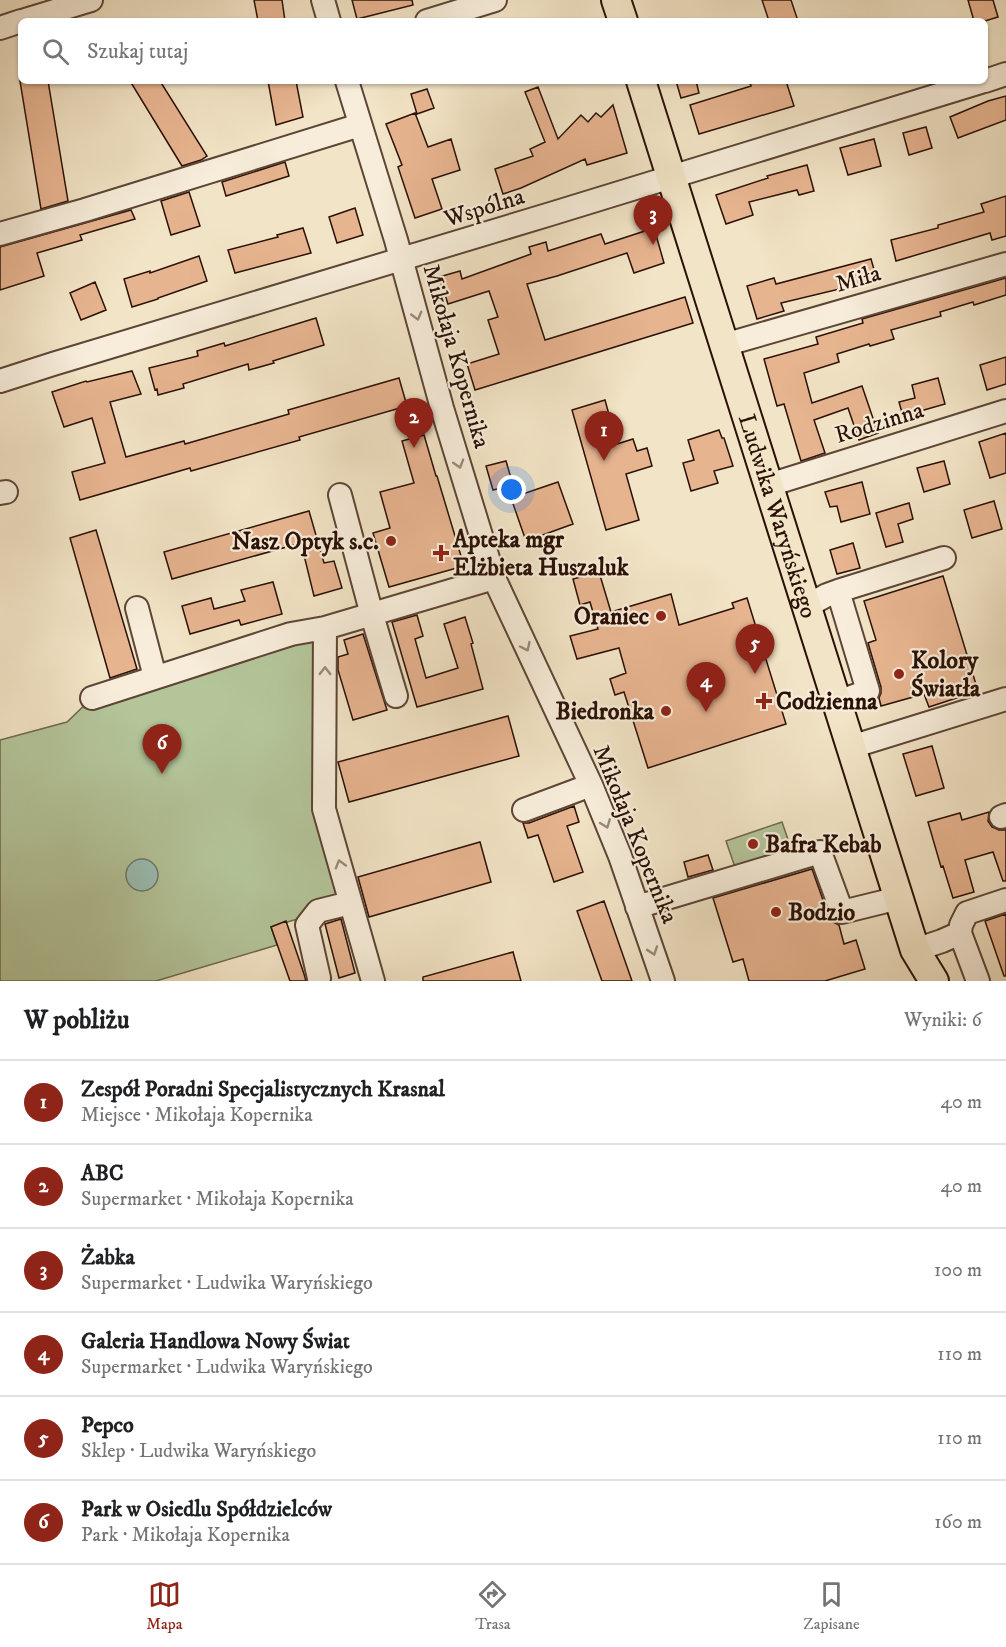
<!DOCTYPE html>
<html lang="pl">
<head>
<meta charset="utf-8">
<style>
  :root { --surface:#fff; --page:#f6f6f6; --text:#202124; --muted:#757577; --line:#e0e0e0; --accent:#8f2418 }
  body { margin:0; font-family:"IM FELL DW Pica",serif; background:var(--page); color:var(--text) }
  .you { position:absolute; left:512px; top:490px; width:21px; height:21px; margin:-15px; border:4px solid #fff; border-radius:50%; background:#1a73e8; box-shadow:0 0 0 9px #1a73e833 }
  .badge { display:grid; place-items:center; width:39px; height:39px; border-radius:50%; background:var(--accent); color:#fff; font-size:20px; font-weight:700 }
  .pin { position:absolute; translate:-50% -50px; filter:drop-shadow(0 2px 3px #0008) }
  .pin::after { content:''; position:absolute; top:32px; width:21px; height:18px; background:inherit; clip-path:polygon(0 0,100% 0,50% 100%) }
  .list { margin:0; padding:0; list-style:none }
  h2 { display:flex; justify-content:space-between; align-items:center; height:78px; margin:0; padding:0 24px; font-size:26px }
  h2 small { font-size:20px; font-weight:400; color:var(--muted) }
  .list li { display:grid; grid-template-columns:39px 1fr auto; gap:18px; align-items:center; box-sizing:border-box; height:84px; padding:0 24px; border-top:2px solid var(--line) }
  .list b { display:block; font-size:22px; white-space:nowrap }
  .list p { margin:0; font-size:20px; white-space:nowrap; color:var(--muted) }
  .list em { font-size:20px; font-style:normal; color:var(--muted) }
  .icon { flex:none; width:33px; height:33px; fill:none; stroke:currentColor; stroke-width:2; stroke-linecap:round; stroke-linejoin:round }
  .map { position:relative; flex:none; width:1006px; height:981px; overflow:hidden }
  .search { position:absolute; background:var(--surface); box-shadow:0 2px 4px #0004; left:18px; right:18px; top:18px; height:66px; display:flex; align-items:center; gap:15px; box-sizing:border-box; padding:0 21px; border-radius:9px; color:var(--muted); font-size:22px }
  .sheet { height:582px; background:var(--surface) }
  nav { display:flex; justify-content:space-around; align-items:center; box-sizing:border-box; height:84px; border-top:2px solid var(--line); background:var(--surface); font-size:16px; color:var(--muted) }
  nav a { display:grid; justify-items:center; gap:3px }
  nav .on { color:var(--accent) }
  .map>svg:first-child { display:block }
  .green { fill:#b4c59a; stroke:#6f6a50; stroke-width:1.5 }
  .water { fill:#9bbfb5; stroke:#6e796f; stroke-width:1.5 }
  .building { fill:#e7b490; stroke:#2a1006; stroke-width:1.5 }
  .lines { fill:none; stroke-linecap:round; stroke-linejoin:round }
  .minor-casing { stroke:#5c4536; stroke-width:26 }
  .major-casing { stroke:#2a1006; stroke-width:32 }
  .minor { stroke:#f7edda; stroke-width:22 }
  .major { stroke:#f2e4c6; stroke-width:28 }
  .oneway { stroke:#9b8a7b }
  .poi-dot { fill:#8f2418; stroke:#f7edda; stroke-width:2 }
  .labels { text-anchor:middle; stroke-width:4.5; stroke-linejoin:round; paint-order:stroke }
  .street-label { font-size:24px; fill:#2a1006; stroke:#f7edda }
  .poi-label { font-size:24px; font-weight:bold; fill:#2a1006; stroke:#f7edda; text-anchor:start }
</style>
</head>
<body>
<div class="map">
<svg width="1006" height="981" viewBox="0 0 1006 981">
  <rect width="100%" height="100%" fill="#f2e4c6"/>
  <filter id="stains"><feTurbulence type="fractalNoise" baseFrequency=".00333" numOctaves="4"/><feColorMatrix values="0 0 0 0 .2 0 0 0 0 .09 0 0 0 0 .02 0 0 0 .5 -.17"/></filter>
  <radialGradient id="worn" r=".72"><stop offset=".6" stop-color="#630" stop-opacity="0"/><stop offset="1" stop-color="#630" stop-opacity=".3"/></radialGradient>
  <path class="green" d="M 325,628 L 324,809 L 350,903 L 271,927 L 277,945 L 156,981 L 0,981 L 0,740 L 67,722 L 92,698 Z
    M 782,822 L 793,854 L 737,873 L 726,841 Z"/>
  <path class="water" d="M126 875a16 16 0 1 1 32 0a16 16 0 1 1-32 0Z"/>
  <path class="building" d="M 254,0 L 282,0 L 285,21 L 258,21 Z
    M 352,0 L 412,0 L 413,5 L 357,19 Z
    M 762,0 L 791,0 L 798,21 L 769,21 Z
    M 968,0 L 993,0 L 998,17 L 985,21 L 974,21 Z
    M 20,81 L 48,81 L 68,201 L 41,209 Z
    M 130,81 L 160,81 L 207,156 L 201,160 L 182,166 Z
    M 268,81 L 296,81 L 303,117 L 276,125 Z
    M 676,81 L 696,81 L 699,93 L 681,98 Z
    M 762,81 L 786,81 L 794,106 L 699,134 L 690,105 L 751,86 L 750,84 Z
    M 538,87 L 558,139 L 581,115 L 588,122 L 596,113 L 601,117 L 613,105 L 627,153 L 587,165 L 585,159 L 521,188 L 503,194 L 495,169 L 533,156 L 530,149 L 545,142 L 525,92 Z
    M 427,89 L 434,108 L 417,114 L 411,94 Z
    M 1006,96 L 1006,120 L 958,138 L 950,117 L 988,101 Z
    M 415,113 L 428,147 L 451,139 L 460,170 L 432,179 L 442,209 L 415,218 L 398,167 L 402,165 L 386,124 Z
    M 926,127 L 932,148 L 909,155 L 903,133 Z
    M 874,139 L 881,166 L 848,175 L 840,148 Z
    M 285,162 L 289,176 L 226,196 L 222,182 Z
    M 807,165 L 814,191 L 799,195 L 797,190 L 749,202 L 753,215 L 726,224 L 716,195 L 768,178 L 767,176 Z
    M 189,192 L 200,226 L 171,235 L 161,201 Z
    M 1006,196 L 1006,236 L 992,240 L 990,233 L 896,261 L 891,240 L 938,228 L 938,225 L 984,212 L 981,204 Z
    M 355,208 L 363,235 L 337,243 L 329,217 Z
    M 131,210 L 135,219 L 80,235 L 82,240 L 37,253 L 44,276 L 0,290 L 0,247 Z
    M 303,228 L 311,253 L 235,273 L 228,250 L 278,237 L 277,235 Z
    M 654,228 L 664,263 L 634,273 L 627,253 L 557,276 L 527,284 L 545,340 L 685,297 L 693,323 L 475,390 L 467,364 L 499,354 L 488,320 L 498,317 L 489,291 L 448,304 L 439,277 L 460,271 L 462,279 L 531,254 L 529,247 L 546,242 L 548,251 L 601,234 L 605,244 Z
    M 199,256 L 207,281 L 158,298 L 158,299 L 132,307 L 124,279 L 150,271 L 150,273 Z
    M 871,259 L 877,280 L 781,303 L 784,311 L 757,319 L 747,286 L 774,278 L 776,284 Z
    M 1006,278 L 1006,295 L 974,305 L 973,302 L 940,312 L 941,316 L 891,330 L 894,339 L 870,346 L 869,344 L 837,354 L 839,362 L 804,373 L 812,403 L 862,386 L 878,433 L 859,440 L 848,408 L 814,420 L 825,453 L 801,461 L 784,404 L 777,406 L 764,359 L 818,344 L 816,337 L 863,323 L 862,319 Z
    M 95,282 L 106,310 L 81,320 L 70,293 Z
    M 316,318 L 324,345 L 273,361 L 274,363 L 249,370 L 248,364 L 183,384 L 184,388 L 158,395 L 157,389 L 155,390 L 149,368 L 198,356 L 197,351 L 224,343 L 225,346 Z
    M 1006,357 L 1006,384 L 987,390 L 980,365 Z
    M 132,371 L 141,394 L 110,402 L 126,457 L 184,441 L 185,444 L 289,414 L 288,410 L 399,378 L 407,406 L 299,437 L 300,440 L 191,471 L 190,468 L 80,500 L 72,472 L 105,463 L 92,418 L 64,427 L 52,392 L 86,381 L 87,382 Z
    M 938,378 L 945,404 L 903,416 L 899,402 L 915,398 L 912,385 Z
    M 605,400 L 617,444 L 633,439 L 637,451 L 647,448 L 652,466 L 626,474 L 639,520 L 606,530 L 572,410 Z
    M 719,430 L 722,438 L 724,438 L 733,466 L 714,471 L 718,483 L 691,491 L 683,463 L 694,460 L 688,440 Z
    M 1006,433 L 1006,473 L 990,478 L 979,442 Z
    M 424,435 L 436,476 L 437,476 L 464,566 L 389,587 L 373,533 L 390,528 L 380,492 L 414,483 L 402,441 Z
    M 506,461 L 513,485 L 493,490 L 486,466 Z
    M 944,461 L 950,484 L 924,492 L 917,468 Z
    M 558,482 L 573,524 L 526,541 L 511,498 Z
    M 862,482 L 870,514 L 841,522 L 837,506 L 830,507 L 825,492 Z
    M 994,501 L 1002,529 L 972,538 L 964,510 Z
    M 909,503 L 913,519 L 898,524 L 903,542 L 886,547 L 876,513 Z
    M 309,511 L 324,563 L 334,561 L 342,588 L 314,596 L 301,543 L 172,579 L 164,552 Z
    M 96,530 L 137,669 L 110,678 L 70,538 Z
    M 853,543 L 860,568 L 837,574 L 830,550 Z
    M 599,572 L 611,612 L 671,594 L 679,625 L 734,608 L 732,603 L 747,598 L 786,724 L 648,768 L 624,692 L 615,695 L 610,679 L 626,673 L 619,648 L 577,659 L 570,636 L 598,629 L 590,602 L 580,605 L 573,579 Z
    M 943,576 L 978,691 L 929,707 L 924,694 L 881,706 L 879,698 L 881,693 L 881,687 L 868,643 L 876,640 L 864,601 Z
    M 273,582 L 282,614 L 241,625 L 239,620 L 190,634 L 182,606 L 211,598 L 214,609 L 245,601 L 241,590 Z
    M 417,615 L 423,636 L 415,639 L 426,678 L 458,668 L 444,624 L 465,617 L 473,643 L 471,644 L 483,689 L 417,707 L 392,622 Z
    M 363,634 L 387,710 L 353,720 L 338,670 L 338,657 L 348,654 L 344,640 Z
    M 508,716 L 519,756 L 349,802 L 338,762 Z
    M 932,746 L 944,788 L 916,796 L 903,754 Z
    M 574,806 L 579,822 L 567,826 L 583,872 L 554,882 L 538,835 L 528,838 L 523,823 L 529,823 Z
    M 989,812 L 988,821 L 992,827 L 999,830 L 1006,830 L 1006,881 L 1003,881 L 993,852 L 965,860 L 974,892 L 953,898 L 943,866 L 941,867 L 928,822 L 960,813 L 962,820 Z
    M 480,842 L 491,882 L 369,917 L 358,877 Z
    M 708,855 L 713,870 L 688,877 L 684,862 Z
    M 812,869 L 829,917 L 833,922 L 839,925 L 844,944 L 856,940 L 865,969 L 825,981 L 749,981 L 743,959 L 733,962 L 713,898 Z
    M 604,901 L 632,981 L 602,981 L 577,911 Z
    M 1006,914 L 1006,976 L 1004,976 L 985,921 Z
    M 341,919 L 355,973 L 339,978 L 325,924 Z
    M 286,921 L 304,974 L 306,981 L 290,981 L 271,927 Z
    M 513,952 L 521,981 L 423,981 L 423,977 Z"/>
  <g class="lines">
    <g class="minor-casing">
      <path id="minor" d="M 323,0 L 329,21
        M 22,21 L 91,0
        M 427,21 L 495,0
        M 0,28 L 21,21
        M 347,81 L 396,240 L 442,408 L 494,578 L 591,785 L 620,856 L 663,981
        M 985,81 L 1006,74
        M 0,234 L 85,210 L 360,125
        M 724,345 L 1006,264
        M 0,381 L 53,364 C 364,271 674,177 984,81
        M 769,485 L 1006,411
        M 0,493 L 6,492
        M 340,495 L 372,615 L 396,696
        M 807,606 L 827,595 L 838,591 L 944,558
        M 137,608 L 155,677
        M 325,628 L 324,809 L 373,981
        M 92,698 L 291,634 L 325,628 L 494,578
        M 837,702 L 868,691 L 838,591
        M 851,747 L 1006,699
        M 524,810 L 591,785
        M 1001,817 L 1006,815
        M 637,907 L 820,852 L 842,912 L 899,898
        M 960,933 L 978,981
        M 915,950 L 942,941 L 960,933 L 961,925 L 967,913 L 1006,900
        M 319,978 L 307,925 L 318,911 L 350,903"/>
    </g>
    <g class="major-casing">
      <g id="major">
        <path d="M 616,0 L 623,21"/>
        <path id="s1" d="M 641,81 L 915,950 L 934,981"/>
      </g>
    </g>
    <use href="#minor" class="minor"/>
    <use href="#major" class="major"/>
  </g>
  <defs><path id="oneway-chevron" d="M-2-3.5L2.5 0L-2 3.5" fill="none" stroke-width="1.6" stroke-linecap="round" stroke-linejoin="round" transform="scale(1.5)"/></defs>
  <g class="oneway">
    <use href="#oneway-chevron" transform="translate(417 316) rotate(75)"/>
    <use href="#oneway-chevron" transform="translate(459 464) rotate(73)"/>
    <use href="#oneway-chevron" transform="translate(526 647) rotate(65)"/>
    <use href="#oneway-chevron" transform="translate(325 671) rotate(-90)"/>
    <use href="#oneway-chevron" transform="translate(606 824) rotate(69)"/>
    <use href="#oneway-chevron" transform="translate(340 864) rotate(-106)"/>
    <use href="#oneway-chevron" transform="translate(653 951) rotate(71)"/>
  </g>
  <g class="poi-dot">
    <circle cx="391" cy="541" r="6"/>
    <path d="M438 544h6v6h6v6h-6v6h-6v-6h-6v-6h6z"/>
    <circle cx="661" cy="616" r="6"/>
    <circle cx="899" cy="674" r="6"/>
    <path d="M761 692h6v6h6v6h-6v6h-6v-6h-6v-6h6z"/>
    <circle cx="666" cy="711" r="6"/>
    <circle cx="753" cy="844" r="6"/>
    <circle cx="776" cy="912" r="6"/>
  </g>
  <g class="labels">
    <g class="street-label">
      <text transform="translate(484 207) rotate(-17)" y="8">Wspólna</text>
      <text transform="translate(858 278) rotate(-16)" y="8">Miła</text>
      <text transform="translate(457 356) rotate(74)" y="8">Mikołaja Kopernika</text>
      <text transform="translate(879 422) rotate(-17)" y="8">Rodzinna</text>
      <text dy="8" stroke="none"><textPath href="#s1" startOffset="456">Ludwika Waryńskiego</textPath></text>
      <text transform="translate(636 834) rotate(68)" y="8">Mikołaja Kopernika</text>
    </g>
    <g class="poi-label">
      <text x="453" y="547">Apteka mgr<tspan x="453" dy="28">Elżbieta Huszaluk</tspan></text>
      <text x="379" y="549" text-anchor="end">Nasz Optyk s.c.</text>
      <text x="649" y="624" text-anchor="end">Oraniec</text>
      <text x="911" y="668">Kolory<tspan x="911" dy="28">Światła</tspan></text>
      <text x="776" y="709">Codzienna</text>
      <text x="654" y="719" text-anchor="end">Biedronka</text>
      <text x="765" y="852">Bafra Kebab</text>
      <text x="788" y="920">Bodzio</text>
    </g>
  </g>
  <rect width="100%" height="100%" filter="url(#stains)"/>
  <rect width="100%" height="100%" fill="url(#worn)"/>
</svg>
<div class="you"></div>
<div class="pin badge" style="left:604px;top:461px">1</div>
<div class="pin badge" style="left:414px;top:448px">2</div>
<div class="pin badge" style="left:653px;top:245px">3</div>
<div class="pin badge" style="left:706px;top:712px">4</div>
<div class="pin badge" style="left:755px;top:674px">5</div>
<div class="pin badge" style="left:162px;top:774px">6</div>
<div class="search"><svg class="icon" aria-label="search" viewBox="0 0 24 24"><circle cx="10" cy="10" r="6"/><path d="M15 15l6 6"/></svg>Szukaj tutaj</div>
</div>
<section class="sheet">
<h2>W pobliżu<small>Wyniki: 6</small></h2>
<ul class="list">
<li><span class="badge">1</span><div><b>Zespół Poradni Specjalistycznych Krasnal</b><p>Miejsce · Mikołaja Kopernika</p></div><em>40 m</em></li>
<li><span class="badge">2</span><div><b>ABC</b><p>Supermarket · Mikołaja Kopernika</p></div><em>40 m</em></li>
<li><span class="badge">3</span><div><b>Żabka</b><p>Supermarket · Ludwika Waryńskiego</p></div><em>100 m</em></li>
<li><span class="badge">4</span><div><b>Galeria Handlowa Nowy Świat</b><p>Supermarket · Ludwika Waryńskiego</p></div><em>110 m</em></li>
<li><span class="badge">5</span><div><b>Pepco</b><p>Sklep · Ludwika Waryńskiego</p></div><em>110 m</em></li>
<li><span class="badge">6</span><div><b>Park w Osiedlu Spółdzielców</b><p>Park · Mikołaja Kopernika</p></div><em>160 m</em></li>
</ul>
</section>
<nav>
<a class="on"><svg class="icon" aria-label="map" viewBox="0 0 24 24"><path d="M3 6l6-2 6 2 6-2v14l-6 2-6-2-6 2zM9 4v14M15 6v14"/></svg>Mapa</a>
<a><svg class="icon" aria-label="directions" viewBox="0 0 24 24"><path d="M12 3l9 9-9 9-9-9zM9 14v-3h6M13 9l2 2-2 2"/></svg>Trasa</a>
<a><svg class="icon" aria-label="saved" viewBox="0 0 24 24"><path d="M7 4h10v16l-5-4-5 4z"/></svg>Zapisane</a>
</nav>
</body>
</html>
